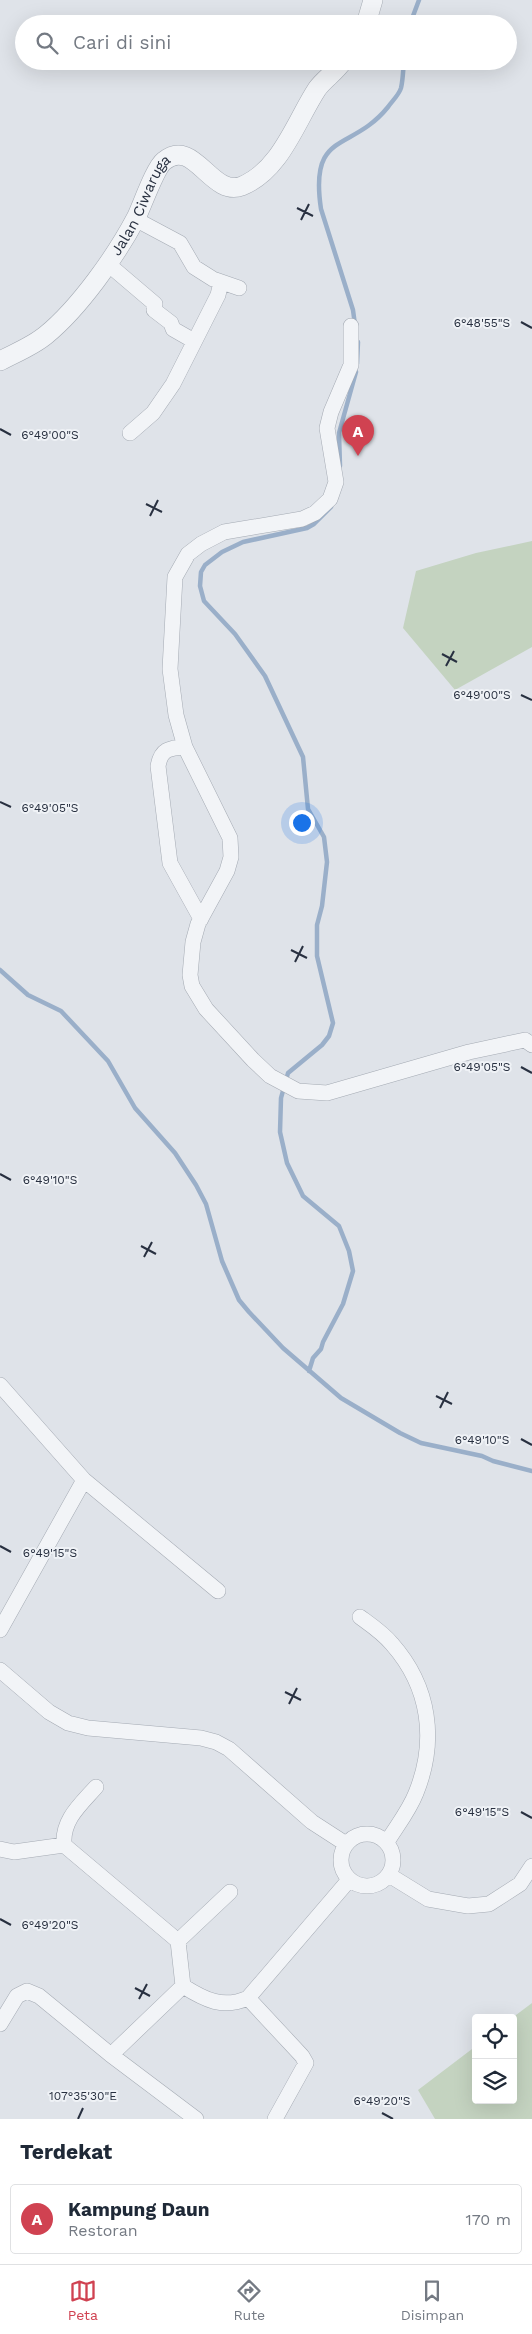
<!DOCTYPE html>
<html lang="id">
<head>
<meta charset="utf-8">
<style>
  :root { --surface:#fff; --page:#f2f2f3; --text:#1f2937; --muted:#747a83; --line:#e0e1e3; --accent:#d04251 }
  body { margin:0; font-family:"Work Sans",sans-serif; background:var(--page); color:var(--text) }
  .controls { position:absolute; right:15px; bottom:15px; display:grid; overflow:hidden; border-radius:5px; box-shadow:0 5px 20px #0002 }
  .controls button { width:45px; height:45px; display:grid; place-items:center; padding:0; border:0; border-bottom:1px solid var(--line); background:var(--surface); color:var(--text); font:25px sans-serif }
  .you { position:absolute; left:301px; top:822px; width:18px; height:18px; margin:-12px; border:4px solid #fff; border-radius:50%; background:#1a73e8; box-shadow:0 0 0 8px #1a73e833 }
  .badge { display:grid; place-items:center; width:32px; height:32px; border-radius:50%; background:var(--accent); color:#fff; font-size:16px; font-weight:700 }
  .pin { position:absolute; translate:-50% -41px; filter:drop-shadow(0 1px 2px #0008) }
  .pin::after { content:''; position:absolute; top:26px; width:18px; height:15px; background:inherit; clip-path:polygon(0 0,100% 0,50% 100%) }
  .list { margin:0; padding:0; list-style:none }
  h2 { display:flex; justify-content:space-between; align-items:center; height:65px; margin:0; padding:0 20px; font-size:21px }
  h2 small { font-size:16px; font-weight:400; color:var(--muted) }
  .list li { display:grid; grid-template-columns:32px 1fr auto; gap:15px; align-items:center; box-sizing:border-box; height:70px; margin:0 10px 10px; padding:0 10px; border:1px solid var(--line); border-radius:5px }
  .list b { display:block; font-size:19px; white-space:nowrap }
  .list p { margin:0; font-size:16px; white-space:nowrap; color:var(--muted) }
  .list em { font-size:16px; font-style:normal; color:var(--muted) }
  .icon { flex:none; width:28px; height:28px; fill:none; stroke:currentColor; stroke-width:2; stroke-linecap:round; stroke-linejoin:round }
  .map { position:relative; flex:none; width:532px; height:2119px; overflow:hidden }
  .search { position:absolute; background:var(--surface); box-shadow:0 5px 20px #0002; left:15px; right:15px; top:15px; height:55px; display:flex; align-items:center; gap:12px; box-sizing:border-box; padding:0 18px; border-radius:28px; color:var(--muted); font-size:19px }
  .sheet { height:145px; background:var(--surface) }
  nav { display:flex; justify-content:space-around; align-items:center; box-sizing:border-box; height:70px; border-top:1px solid var(--line); background:var(--surface); font-size:14px; color:var(--muted) }
  nav a { display:grid; justify-items:center; gap:2px }
  nav .on { color:var(--accent) }
  .map>svg:first-child { display:block }
  .green { fill:#c4d3c0 }
  .lines { fill:none; stroke-linecap:round; stroke-linejoin:round }
  .stream { stroke:#9aafc9; stroke-width:4.5 }
  .minor-casing { stroke:#a4aab3; stroke-width:16 }
  .tertiary-casing { stroke:#a4aab3; stroke-width:20 }
  .minor { stroke:#f2f4f7; stroke-width:15 }
  .tertiary { stroke:#f2f4f7; stroke-width:19 }
  .ticks { fill:none; stroke:#283040; stroke-width:2 }
  .labels { text-anchor:middle; stroke-width:4; stroke-linejoin:round; paint-order:stroke }
  .street-label { font-size:15px; fill:#283040; stroke:#eff2f6 }
  .ticks-label { font-size:12px; text-anchor:middle; fill:#283040; stroke:#eff2f6; stroke-width:4; stroke-linejoin:round; paint-order:stroke }
</style>
</head>
<body>
<div class="map">
<svg width="532" height="2119" viewBox="0 0 532 2119">
  <rect width="100%" height="100%" fill="#dfe3e9"/>
  <path class="green" d="M 532,541 L 532,647 L 455,690 L 403,628 L 416,571 L 476,553 Z
    M 532,2003 L 532,2119 L 435,2119 L 418,2090 L 476,2046 L 476,2100 L 513,2100 L 512,2018 Z"/>
  <g class="lines">
    <path class="stream" d="M 410,24 L 419,0
      M 355,325 L 353,310 L 321,209 C 309,129 351,153 388,107 C 392,101 399,95 401,88 C 403,80 403,70 404,61
      M 357,364 L 358,342
      M 340,466 L 339,433 L 356,372
      M 0,970 L 28,995 L 61,1011 L 108,1061 L 135,1108 L 175,1153 L 196,1185 L 206,1204 L 222,1261 L 239,1300 L 249,1312 L 283,1348 L 341,1398 L 400,1433 L 421,1443 L 482,1456 L 493,1461 L 532,1471
      M 309,1371 L 313,1358 L 321,1349 L 323,1342 L 343,1304 L 353,1271 L 349,1251 L 339,1226 L 303,1196 L 287,1163 L 280,1132 L 281,1098 L 288,1073 L 322,1045 L 329,1036 L 333,1023 L 317,956 L 317,925 L 322,906 L 327,862 L 324,837 L 308,809 L 303,757 L 265,676 L 235,634 L 204,601 L 200,586 L 201,572 L 205,565 L 222,552 L 243,542 L 307,528 L 314,524 L 331,507"/>
    <g class="minor-casing">
      <path id="minor" d="M 135,219 L 180,243 L 194,267 L 213,279 L 239,288
        M 108,264 L 155,304 L 154,310 L 171,323 L 173,329 L 194,341
        M 351,326 L 351,365 L 331,412 L 327,428 L 336,482 L 330,499 L 315,513 L 302,519 L 224,532 L 201,544 L 188,554 L 175,577 L 170,669 L 176,715 L 185,747 L 230,838 L 231,857 L 227,871 L 198,924 L 193,942 L 190,975 L 192,986 L 206,1009 L 253,1060 L 270,1076 L 298,1091 L 327,1093 L 469,1052 L 525,1040 L 532,1045
        M 130,433 L 153,413 L 173,384 L 218,295 L 221,282
        M 185,747 C 169,748 161,749 158,766 L 170,863 L 201,919
        M 0,1385 L 84,1480 L 0,1630
        M 84,1480 L 218,1591
        M 360,1617 C 371,1625 383,1633 392,1644 C 430,1687 437,1741 416,1793 C 409,1811 396,1827 387,1842
        M 0,1670 L 49,1712 L 68,1723 L 88,1728 L 201,1738 L 216,1742 L 229,1749 L 312,1822 L 346,1844
        M341 1860a26 26 0 1 1 52 0a26 26 0 1 1-52 0Z
        M 64,1845 C 62,1820 80,1805 96,1787
        M 0,1849 L 14,1852 L 64,1845 L 178,1941 L 183,1986 C 205,2000 223,2009 248,1998 L 349,1880
        M 389,1875 L 428,1899 L 468,1906 L 489,1904 L 520,1884 L 532,1866
        M 178,1941 L 230,1892
        M 183,1986 L 111,2055 L 196,2119
        M 248,1998 L 302,2056 L 306,2063 L 275,2119
        M 0,2024 L 17,1996 L 27,1991 L 39,1996 L 111,2055"/>
    </g>
    <g class="tertiary-casing">
      <g id="tertiary">
        <path d="M 366,24 L 373,0"/>
        <path id="s1" d="M 0,361 C 15,353 33,346 46,335 C 79,308 116,256 136,218 C 142,206 155,168 164,161 C 194,136 211,198 242,186 C 281,170 296,121 317,89 C 324,79 336,72 343,61"/>
      </g>
    </g>
    <use href="#minor" class="minor"/>
    <use href="#tertiary" class="tertiary"/>
  </g>
  <path class="ticks" d="M 297,208 L 313,216M 301,220 L 309,204M 521,322 L 532,328M 0,429 L 11,435M 146,504 L 162,512M 150,516 L 158,500M 442,654 L 457,662M 446,666 L 454,651M 521,695 L 532,700M 0,802 L 11,807M 291,950 L 307,958M 295,962 L 303,946M 521,1067 L 532,1073M 0,1174 L 11,1180M 141,1246 L 156,1254M 144,1257 L 152,1242M 436,1396 L 452,1404M 440,1408 L 448,1392M 521,1439 L 532,1445M 0,1546 L 11,1552M 285,1692 L 301,1700M 289,1704 L 297,1688M 521,1812 L 532,1818M 0,1919 L 11,1925M 135,1988 L 150,1996M 139,1999 L 147,1984M 382,2113 L 393,2119M 78,2119 L 83,2108"/>
  <g class="labels">
    <g class="street-label">
      <text dy="5" stroke="none"><textPath href="#s1" startOffset="215">Jalan Ciwaruga</textPath></text>
    </g>
  </g>
  <g class="ticks-label">
    <text x="482" y="327">6°48'55"S</text>
    <text x="50" y="439">6°49'00"S</text>
    <text x="482" y="699">6°49'00"S</text>
    <text x="50" y="812">6°49'05"S</text>
    <text x="482" y="1071">6°49'05"S</text>
    <text x="50" y="1184">6°49'10"S</text>
    <text x="482" y="1444">6°49'10"S</text>
    <text x="50" y="1557">6°49'15"S</text>
    <text x="482" y="1816">6°49'15"S</text>
    <text x="50" y="1929">6°49'20"S</text>
    <text x="83" y="2100">107°35'30"E</text>
    <text x="382" y="2105">6°49'20"S</text>
  </g>
</svg>
<div class="controls">
<button><svg class="icon" aria-label="locate" viewBox="0 0 24 24"><circle cx="12" cy="12" r="6"/><path d="M12 2v4M12 18v4M2 12h4M18 12h4"/></svg></button>
<button><svg class="icon" aria-label="layers" viewBox="0 0 24 24"><path d="M12 4l9 5-9 5-9-5zM3 14l9 5 9-5"/></svg></button>
</div>
<div class="you"></div>
<div class="pin badge" style="left:358px;top:456px">A</div>
<div class="search"><svg class="icon" aria-label="search" viewBox="0 0 24 24"><circle cx="10" cy="10" r="6"/><path d="M15 15l6 6"/></svg>Cari di sini</div>
</div>
<section class="sheet">
<h2>Terdekat<small></small></h2>
<ul class="list">
<li><span class="badge">A</span><div><b>Kampung Daun</b><p>Restoran</p></div><em>170 m</em></li>
</ul>
</section>
<nav>
<a class="on"><svg class="icon" aria-label="map" viewBox="0 0 24 24"><path d="M3 6l6-2 6 2 6-2v14l-6 2-6-2-6 2zM9 4v14M15 6v14"/></svg>Peta</a>
<a><svg class="icon" aria-label="directions" viewBox="0 0 24 24"><path d="M12 3l9 9-9 9-9-9zM9 14v-3h6M13 9l2 2-2 2"/></svg>Rute</a>
<a><svg class="icon" aria-label="saved" viewBox="0 0 24 24"><path d="M7 4h10v16l-5-4-5 4z"/></svg>Disimpan</a>
</nav>
</body>
</html>
